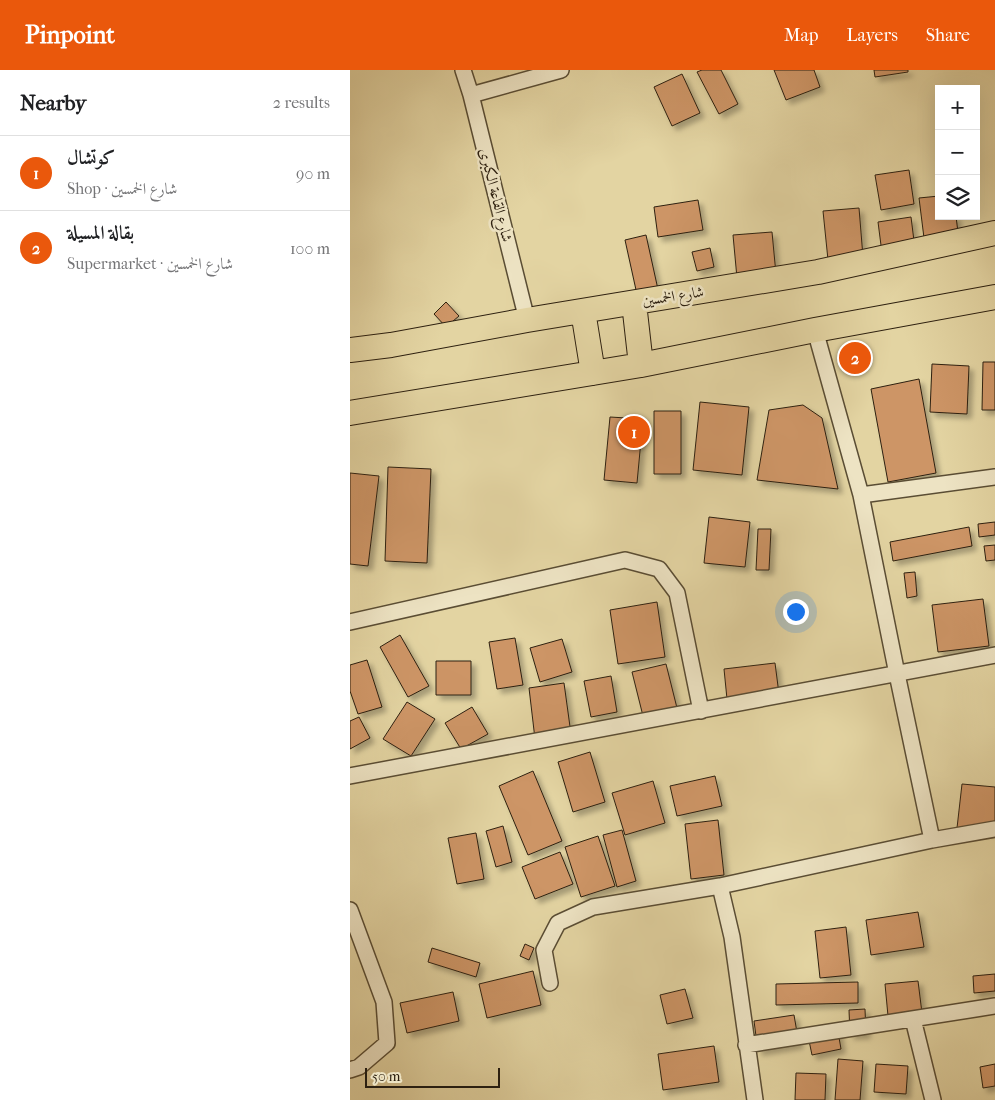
<!DOCTYPE html>
<html lang="en">
<head>
<meta charset="utf-8">
<style>
  :root { --surface:#fff; --page:#f2f2f2; --text:#202124; --muted:#757577; --line:#e0e0e0; --accent:#ea580c }
  body { margin:0; font-family:"IM FELL French Canon",Amiri,serif; background:var(--page); color:var(--text) }
  .controls { position:absolute; right:15px; top:15px; display:grid; overflow:hidden; border-radius:0px; box-shadow:0 5px 20px #0002 }
  .controls button { width:45px; height:45px; display:grid; place-items:center; padding:0; border:0; border-bottom:1px solid var(--line); background:var(--surface); color:var(--text); font:25px sans-serif }
  .scale { position:absolute; left:15px; bottom:12px; width:135px; box-sizing:border-box; padding-left:5px; border:2px solid #2d2010; border-top:0; font-size:14px; line-height:18px; white-space:nowrap; color:#2d2010; -webkit-text-stroke:4px #ede3c3; paint-order:stroke }
  .you { position:absolute; left:445px; top:541px; width:18px; height:18px; margin:-12px; border:4px solid #fff; border-radius:50%; background:#1a73e8; box-shadow:0 0 0 8px #1a73e833 }
  .badge { display:grid; place-items:center; width:32px; height:32px; border-radius:50%; background:var(--accent); color:#fff; font-size:16px; font-weight:700 }
  .pin { position:absolute; translate:-50% -50%; border:2px solid #fff; box-shadow:0 1px 5px #0006 }
  .list { margin:0; padding:0; list-style:none }
  h2 { display:flex; justify-content:space-between; align-items:center; height:65px; margin:0; padding:0 20px; font-size:21px }
  h2 small { font-size:16px; font-weight:400; color:var(--muted) }
  .list li { display:grid; grid-template-columns:32px 1fr auto; gap:15px; align-items:center; box-sizing:border-box; height:75px; padding:0 20px; border-top:1px solid var(--line) }
  .list b { display:block; font-size:19px; white-space:nowrap }
  .list p { margin:0; font-size:16px; white-space:nowrap; color:var(--muted) }
  .list em { font-size:16px; font-style:normal; color:var(--muted) }
  .icon { flex:none; width:28px; height:28px; fill:none; stroke:currentColor; stroke-width:2; stroke-linecap:round; stroke-linejoin:round }
  .map { position:relative; flex:none; width:645px; height:1030px; overflow:hidden }
  header { display:flex; align-items:center; gap:30px; box-sizing:border-box; height:70px; padding:0 25px; background:var(--accent); color:#fff }
  header strong { font-size:24px }
  nav { display:flex; gap:28px; margin-inline-start:auto; font-size:18px }
  main { display:flex }
  aside { flex:1; background:var(--surface) }
  .map>svg:first-child { display:block }
  .building { fill:#cd9566; stroke:#2d2010; filter:url(#shadow) }
  .lines { fill:none; stroke-linecap:round; stroke-linejoin:round }
  .street-casing { stroke:#5a4d34; stroke-width:18 }
  .primary-casing { stroke:#2d2010; stroke-width:26 }
  .street { stroke:#ede3c3; stroke-width:15 }
  .primary { stroke:#e3d4a2; stroke-width:24 }
  .labels { text-anchor:middle; stroke-width:5; stroke-linejoin:round; paint-order:stroke }
  .street-label { font-size:15px; fill:#2d2010; stroke:#ede3c3 }
</style>
</head>
<body>
<header>
<strong>Pinpoint</strong>
<nav><a>Map</a><a>Layers</a><a>Share</a></nav>
</header>
<main>
<aside>
<h2>Nearby<small>2 results</small></h2>
<ul class="list">
<li><span class="badge">1</span><div><b>كوتشال</b><p>Shop · شارع الخمسين</p></div><em>90 m</em></li>
<li><span class="badge">2</span><div><b>بقالة المسيلة</b><p>Supermarket · شارع الخمسين</p></div><em>100 m</em></li>
</ul>
</aside>
<div class="map">
<svg width="645" height="1030" viewBox="0 0 645 1030">
  <defs>
    <filter id="shadow"><feDropShadow dx="4.5" dy="4.5" stdDeviation="2.5" flood-color="#0004"/></filter>
  </defs>
  <rect width="100%" height="100%" fill="#e3d4a2"/>
  <filter id="stains"><feTurbulence type="fractalNoise" baseFrequency=".004" numOctaves="4"/><feColorMatrix values="0 0 0 0 .2 0 0 0 0 .09 0 0 0 0 .02 0 0 0 .5 -.17"/></filter>
  <radialGradient id="worn" r=".72"><stop offset=".6" stop-color="#630" stop-opacity="0"/><stop offset="1" stop-color="#630" stop-opacity=".3"/></radialGradient>
  <path class="building" d="M 352,0 L 371,0 L 388,34 L 369,44 L 347,2 Z
    M 424,0 L 464,0 L 470,17 L 436,30 Z
    M 524,0 L 558,0 L 558,2 L 525,7 Z
    M 332,4 L 350,43 L 322,56 L 304,17 Z
    M 559,100 L 564,134 L 531,140 L 525,105 Z
    M 589,126 L 589,146 L 606,146 L 609,171 L 575,176 L 569,128 Z
    M 348,130 L 353,160 L 308,167 L 304,137 Z
    M 509,138 L 513,187 L 478,190 L 473,141 Z
    M 561,147 L 565,179 L 532,183 L 528,152 Z
    M 422,162 L 426,204 L 387,208 L 383,165 Z
    M 296,165 L 309,224 L 288,229 L 275,170 Z
    M 360,178 L 364,197 L 347,201 L 342,182 Z
    M 96,232 L 109,246 L 96,257 L 84,244 Z
    M 633,292 L 645,292 L 645,340 L 632,340 Z
    M 582,294 L 619,296 L 617,344 L 580,342 Z
    M 569,309 L 586,403 L 538,412 L 521,319 Z
    M 350,332 L 399,337 L 392,405 L 343,400 Z
    M 453,335 L 472,348 L 488,419 L 407,410 L 419,340 Z
    M 304,341 L 331,341 L 331,404 L 304,404 Z
    M 260,347 L 293,349 L 287,413 L 254,410 Z
    M 38,397 L 81,399 L 77,493 L 35,491 Z
    M 0,403 L 29,406 L 18,496 L 0,494 Z
    M 359,447 L 400,452 L 395,497 L 354,493 Z
    M 645,452 L 645,465 L 629,467 L 628,454 Z
    M 619,457 L 622,476 L 543,491 L 540,472 Z
    M 408,459 L 421,459 L 419,500 L 406,500 Z
    M 645,475 L 645,490 L 636,491 L 634,476 Z
    M 565,502 L 567,526 L 557,528 L 554,503 Z
    M 633,529 L 639,576 L 588,582 L 582,535 Z
    M 307,532 L 315,587 L 268,594 L 260,540 Z
    M 50,565 L 79,616 L 58,627 L 30,577 Z
    M 165,568 L 173,615 L 147,619 L 139,572 Z
    M 212,569 L 222,602 L 190,612 L 180,578 Z
    M 17,590 L 32,637 L 8,644 L 0,621 L 0,595 Z
    M 86,591 L 121,591 L 121,625 L 86,625 Z
    M 425,593 L 429,624 L 377,629 L 374,599 Z
    M 316,594 L 327,638 L 293,646 L 282,602 Z
    M 261,606 L 267,642 L 241,647 L 234,611 Z
    M 214,613 L 221,664 L 185,669 L 179,618 Z
    M 57,632 L 85,649 L 61,686 L 33,669 Z
    M 122,637 L 138,664 L 111,679 L 95,653 Z
    M 9,647 L 20,668 L 0,679 L 0,651 Z
    M 240,682 L 255,732 L 223,742 L 208,692 Z
    M 183,701 L 212,771 L 178,785 L 149,716 Z
    M 365,706 L 372,736 L 327,746 L 320,716 Z
    M 303,711 L 315,753 L 275,765 L 262,723 Z
    M 612,714 L 645,717 L 645,761 L 607,758 Z
    M 368,750 L 374,805 L 341,809 L 335,754 Z
    M 153,756 L 162,792 L 146,797 L 136,761 Z
    M 272,760 L 286,811 L 267,817 L 253,765 Z
    M 126,763 L 134,809 L 107,814 L 98,768 Z
    M 248,766 L 265,816 L 231,827 L 215,777 Z
    M 210,782 L 223,814 L 185,829 L 172,797 Z
    M 568,842 L 574,877 L 521,885 L 516,850 Z
    M 496,857 L 501,905 L 470,908 L 465,861 Z
    M 175,874 L 184,878 L 179,890 L 170,886 Z
    M 82,878 L 130,893 L 126,907 L 78,892 Z
    M 183,901 L 191,935 L 137,948 L 129,914 Z
    M 645,904 L 645,921 L 624,923 L 623,906 Z
    M 568,911 L 572,943 L 538,946 L 535,914 Z
    M 508,912 L 508,933 L 426,935 L 426,914 Z
    M 335,919 L 343,948 L 317,954 L 310,925 Z
    M 103,922 L 109,951 L 57,963 L 50,933 Z
    M 515,939 L 516,964 L 500,965 L 499,940 Z
    M 444,945 L 449,974 L 408,981 L 404,951 Z
    M 487,956 L 491,979 L 462,985 L 457,961 Z
    M 364,976 L 369,1012 L 313,1020 L 308,984 Z
    M 488,989 L 513,991 L 510,1030 L 485,1030 Z
    M 526,994 L 558,996 L 556,1024 L 524,1022 Z
    M 645,994 L 645,1016 L 633,1018 L 630,997 Z
    M 446,1003 L 476,1004 L 475,1030 L 445,1030 Z"/>
  <g class="lines">
    <g class="street-casing">
      <path id="street" d="M 113,0 L 121,25 L 177,250
        M 121,25 L 211,0
        M 465,260 L 511,425 L 547,604 L 582,770
        M 511,425 L 645,407
        M 0,552 L 275,490 L 309,499 L 327,523 L 351,641
        M 0,706 L 645,585
        M 370,816 L 382,867 L 405,1030
        M 0,840 L 34,932 L 37,973 L 9,997 L 0,1000
        M 200,913 L 194,880 L 208,853 L 243,837 L 370,816 L 582,770 L 645,759
        M 563,949 L 583,1030
        M 396,975 L 645,936"/>
    </g>
    <g class="primary-casing">
      <path id="primary" d="M 284,233 L 291,295
        M 233,241 L 243,303
        M 0,280 L 41,275 L 177,250 L 468,202 L 645,163
        M 0,343 L 291,295 L 465,260 L 645,227"/>
    </g>
    <use href="#street" class="street"/>
    <use href="#primary" class="primary"/>
  </g>
  <g class="labels">
    <g class="street-label">
      <text transform="translate(146 125) rotate(76)" y="5">شارع القاعة الكبرى</text>
      <text transform="translate(323 226) rotate(-9)" y="5">شارع الخمسين</text>
    </g>
  </g>
  <rect width="100%" height="100%" filter="url(#stains)"/>
  <rect width="100%" height="100%" fill="url(#worn)"/>
</svg>
<div class="controls">
<button>+</button>
<button>−</button>
<button><svg class="icon" aria-label="layers" viewBox="0 0 24 24"><path d="M12 4l9 5-9 5-9-5zM3 14l9 5 9-5"/></svg></button>
</div>
<div class="scale">50 m</div>
<div class="you"></div>
<div class="pin badge" style="left:284px;top:362px">1</div>
<div class="pin badge" style="left:505px;top:288px">2</div>
</div>
</main>
</body>
</html>
